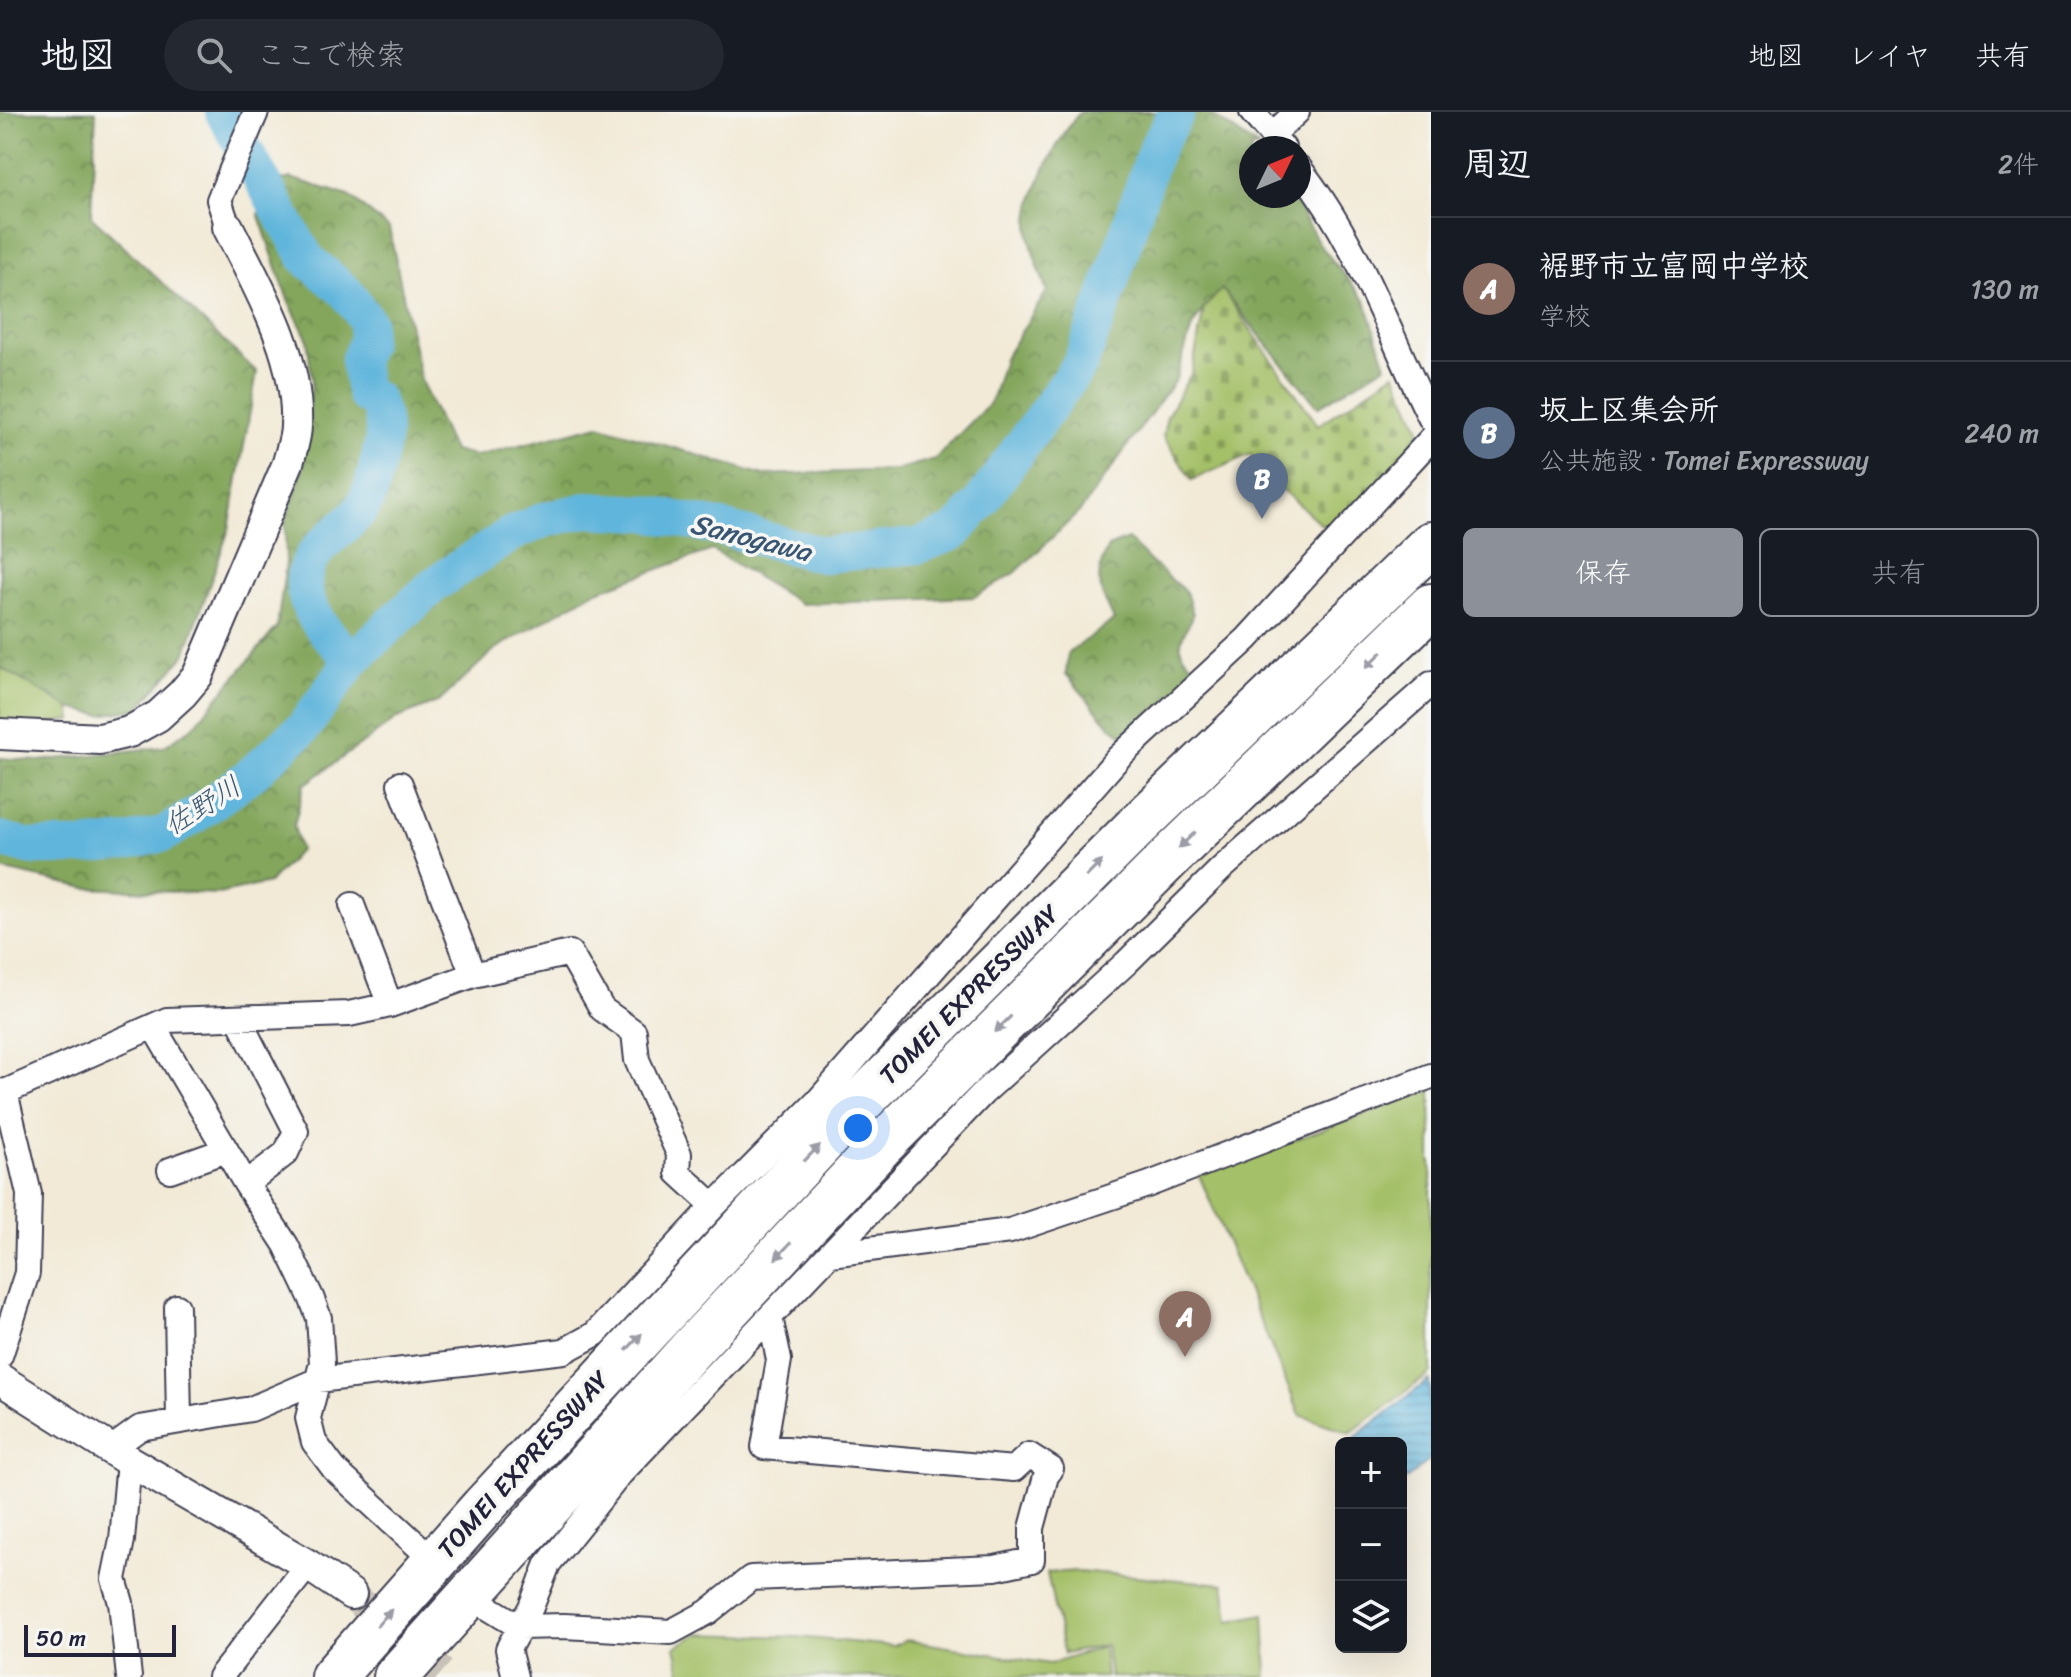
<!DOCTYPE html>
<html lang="ja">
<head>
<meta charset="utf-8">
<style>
  :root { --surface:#171b24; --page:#242831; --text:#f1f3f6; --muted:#9ea1a6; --line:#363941; --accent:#8c9099 }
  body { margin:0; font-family:Sriracha,"Klee One",sans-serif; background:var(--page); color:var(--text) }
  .controls { position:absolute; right:24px; bottom:24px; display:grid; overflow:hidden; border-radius:12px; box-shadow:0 8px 32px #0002 }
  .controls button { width:72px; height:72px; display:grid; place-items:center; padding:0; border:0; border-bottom:2px solid var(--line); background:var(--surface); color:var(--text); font:40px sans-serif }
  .compass { position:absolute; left:1239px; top:24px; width:72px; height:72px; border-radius:50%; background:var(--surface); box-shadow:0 8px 32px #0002; rotate:47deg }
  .scale { position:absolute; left:24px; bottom:20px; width:152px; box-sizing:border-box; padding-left:8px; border:4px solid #22223b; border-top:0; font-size:22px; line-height:28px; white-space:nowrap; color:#22223b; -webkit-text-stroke:6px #f6f6f2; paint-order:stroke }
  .you { position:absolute; left:858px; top:1016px; width:28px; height:28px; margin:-20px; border:6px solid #fff; border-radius:50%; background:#1a73e8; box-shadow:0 0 0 12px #1a73e833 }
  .badge { display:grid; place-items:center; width:52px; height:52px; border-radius:50%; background:var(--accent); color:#fff; font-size:26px; font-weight:700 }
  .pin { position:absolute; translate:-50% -66px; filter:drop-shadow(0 2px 4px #0008) }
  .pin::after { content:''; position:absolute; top:42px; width:28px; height:24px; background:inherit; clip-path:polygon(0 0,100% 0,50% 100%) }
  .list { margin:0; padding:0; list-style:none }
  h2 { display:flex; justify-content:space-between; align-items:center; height:104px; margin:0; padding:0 32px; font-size:34px }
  h2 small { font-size:26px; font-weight:400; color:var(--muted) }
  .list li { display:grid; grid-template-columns:52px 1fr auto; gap:24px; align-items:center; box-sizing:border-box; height:144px; padding:0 32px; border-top:2px solid var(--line) }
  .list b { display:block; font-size:30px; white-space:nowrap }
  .list p { margin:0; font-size:26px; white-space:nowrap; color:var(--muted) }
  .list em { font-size:26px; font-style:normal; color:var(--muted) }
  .actions { display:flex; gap:16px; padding:24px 32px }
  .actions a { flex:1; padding:18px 0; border:2px solid var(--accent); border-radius:12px; text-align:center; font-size:28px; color:var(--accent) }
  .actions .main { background:var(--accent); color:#fff }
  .icon { flex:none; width:44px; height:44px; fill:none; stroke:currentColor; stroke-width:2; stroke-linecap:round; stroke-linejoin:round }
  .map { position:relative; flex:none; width:1431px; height:1565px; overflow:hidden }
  header { display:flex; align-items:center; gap:48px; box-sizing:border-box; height:112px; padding:0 40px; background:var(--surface); border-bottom:2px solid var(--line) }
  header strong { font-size:38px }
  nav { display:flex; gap:44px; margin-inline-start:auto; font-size:28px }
  .search { width:560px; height:72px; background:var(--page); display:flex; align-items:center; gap:20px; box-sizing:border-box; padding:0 28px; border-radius:44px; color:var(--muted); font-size:30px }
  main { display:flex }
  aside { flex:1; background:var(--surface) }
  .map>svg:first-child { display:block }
  .grass { fill:#a4c067; stroke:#637151; stroke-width:2 }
  .forest { fill:url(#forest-crowns); stroke:#52644c; stroke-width:2 }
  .cemetery { fill:url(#cemetery-stones); stroke:#637151; stroke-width:2 }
  .water { fill:url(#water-rules); stroke:#416c8c; stroke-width:2 }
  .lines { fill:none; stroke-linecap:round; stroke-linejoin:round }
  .river { stroke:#60b5dc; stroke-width:36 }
  .tertiary-tunnel { stroke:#c8c2b8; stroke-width:30; stroke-dasharray:30 15; stroke-linecap:butt }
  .minor-casing { stroke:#414052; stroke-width:28 }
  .tertiary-casing { stroke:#414052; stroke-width:34 }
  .motorway-casing { stroke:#414052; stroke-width:48 }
  .minor { stroke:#fff; stroke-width:24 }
  .tertiary { stroke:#fff; stroke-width:30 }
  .motorway { stroke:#fff; stroke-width:44 }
  .oneway { fill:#9c9ca7 }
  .labels { text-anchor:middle; stroke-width:7; stroke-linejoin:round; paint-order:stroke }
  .street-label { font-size:26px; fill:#22223b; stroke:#f6f6f2 }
  .water-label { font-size:28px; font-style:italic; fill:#385573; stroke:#f6f6f2 }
</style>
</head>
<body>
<header>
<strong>地図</strong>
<div class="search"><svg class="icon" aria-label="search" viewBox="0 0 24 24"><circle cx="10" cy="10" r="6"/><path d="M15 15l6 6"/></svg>ここで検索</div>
<nav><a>地図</a><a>レイヤ</a><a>共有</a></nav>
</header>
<main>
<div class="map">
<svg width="1431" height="1565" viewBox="0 0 1431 1565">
  <defs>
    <pattern id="forest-crowns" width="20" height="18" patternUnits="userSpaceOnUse" patternTransform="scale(2)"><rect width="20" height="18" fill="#83a65c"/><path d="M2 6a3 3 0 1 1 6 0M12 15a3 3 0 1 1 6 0" fill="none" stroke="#6b874d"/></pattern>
    <pattern id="cemetery-stones" width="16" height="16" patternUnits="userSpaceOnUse" patternTransform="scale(2)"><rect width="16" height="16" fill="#a4c067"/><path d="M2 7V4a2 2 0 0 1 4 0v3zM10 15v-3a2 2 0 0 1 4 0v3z" fill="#859c56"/></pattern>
    <pattern id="water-rules" width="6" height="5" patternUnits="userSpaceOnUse" patternTransform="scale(2)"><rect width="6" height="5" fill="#60b5dc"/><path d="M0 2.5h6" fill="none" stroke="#4f93b4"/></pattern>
  </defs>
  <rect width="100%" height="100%" fill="#f6f6f2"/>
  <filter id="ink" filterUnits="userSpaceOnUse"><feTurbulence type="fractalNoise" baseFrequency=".0125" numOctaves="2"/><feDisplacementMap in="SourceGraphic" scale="16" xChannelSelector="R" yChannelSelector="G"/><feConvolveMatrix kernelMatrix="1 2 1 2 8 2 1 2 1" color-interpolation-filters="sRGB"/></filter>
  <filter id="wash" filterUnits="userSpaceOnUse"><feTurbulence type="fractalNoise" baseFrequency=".006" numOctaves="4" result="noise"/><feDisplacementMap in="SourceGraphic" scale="32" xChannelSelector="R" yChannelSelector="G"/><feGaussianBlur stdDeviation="1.8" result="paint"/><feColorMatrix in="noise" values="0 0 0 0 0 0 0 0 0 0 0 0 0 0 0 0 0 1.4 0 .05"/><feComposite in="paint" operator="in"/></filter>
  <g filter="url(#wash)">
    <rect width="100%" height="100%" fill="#f2ead7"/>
    <path class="grass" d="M 0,555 L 70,596 L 72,608 L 0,617 Z
      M 1431,978 L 1431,1261 L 1350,1321 L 1300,1303 L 1199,1063 Z
      M 1078,1459 L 1224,1472 L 1229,1509 L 1264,1502 L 1267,1565 L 1110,1565 L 1106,1533 L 1064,1542 L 1047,1461 Z
      M 698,1522 L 796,1525 L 894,1534 L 906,1528 L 1050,1552 L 1103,1535 L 1106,1565 L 682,1565 L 675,1535 Z"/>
    <path class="forest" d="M 0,0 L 96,0 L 91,104 L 257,260 L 229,417 L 185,543 L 138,597 L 100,603 L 70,596 L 0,555 Z
      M 1080,0 L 1208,0 L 1259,36 L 1251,36 L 1251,84 L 1292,84 L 1320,133 L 1365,188 L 1386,253 L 1318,295 L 1222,177 L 1204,196 L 1192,215 L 1176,267 L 1081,398 L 1015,461 L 974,485 L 801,492 L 712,438 L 594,480 L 494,538 L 440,589 L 398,606 L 304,673 L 294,714 L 300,738 L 269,771 L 218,782 L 86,776 L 0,757 L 0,646 L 39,649 L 163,635 L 194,614 L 277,515 L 286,451 L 285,410 L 302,359 L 312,269 L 307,226 L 288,188 L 259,104 L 263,72 L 291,66 L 349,84 L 389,116 L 421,269 L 453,339 L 476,344 L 599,313 L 763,363 L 896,358 L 935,347 L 991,290 L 1004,247 L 1047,179 C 1040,158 1029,136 1029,113 C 1028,81 1060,24 1080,0 Z
      M 1128,427 L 1153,452 L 1186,480 L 1193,502 C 1176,538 1174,536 1203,564 L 1129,628 L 1109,613 L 1066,562 L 1068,541 L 1114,508 C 1100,477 1092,468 1108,435 Z"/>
    <path class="cemetery" d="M 1222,177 L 1318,313 L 1395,261 L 1419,314 L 1421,324 L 1339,428 L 1257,355 L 1251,342 L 1192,368 L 1163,324 L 1167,304 L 1192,260 L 1204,196 Z"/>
    <path class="water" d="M 1429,1268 L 1431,1347 L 1401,1371 L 1401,1331 L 1356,1331 L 1353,1327 Z"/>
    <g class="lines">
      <path class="river" d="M 223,0 L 307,147 L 346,180 L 367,209 L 366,230 L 358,249 L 365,283 L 375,287 C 386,308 384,324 379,346 C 374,365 372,381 361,397 C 348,415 324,427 313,444 C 286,482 326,524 353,547
        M 0,727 L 30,735 L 82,735 L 129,730 L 164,722 L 194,704 L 249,664 L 303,616 L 353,547 L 435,472 L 511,422 L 544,408 L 586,398 L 645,401 L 718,415 L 823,443 L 917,434 L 955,420 L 981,390 L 1080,252 L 1104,190 L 1156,36 L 1177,0"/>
    </g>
  </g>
  <g filter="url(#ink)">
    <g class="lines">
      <path class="tertiary-tunnel" d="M 351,1482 L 447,1565"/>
      <g class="minor-casing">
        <path id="minor" d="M 1252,0 L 1283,36
          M 1272,23 L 1297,0
          M 1299,56 C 1358,130 1389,223 1431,307
          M 228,115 L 219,88 L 256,0
          M 400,672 L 473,863
          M 352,793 L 390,893
          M 238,906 L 296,1019 L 286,1041 L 246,1072
          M 153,914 L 246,1072 L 286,1133 L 311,1185 L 319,1206 L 322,1251 L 308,1306 L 314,1330 L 335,1358 L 420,1436
          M 0,979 L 5,980 L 167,908 L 349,902 L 390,893 L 473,863 L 570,841 L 602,897 L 634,920 L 637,948 L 679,1042 L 678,1061 L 714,1094
          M 170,1058 L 226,1038
          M 830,1142 L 1010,1119 L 1147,1073 L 1431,964
          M 177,1195 L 179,1309
          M 0,1244 L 27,1161 L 29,1082 L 5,980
          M 111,1337 L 140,1316 L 251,1297 L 318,1268 L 564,1239 L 595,1222 L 714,1094 L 818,989 L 1119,645 L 1247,527 L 1431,327
          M 129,1349 L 122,1428 L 114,1467 L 121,1491 L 129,1565
          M 484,1493 L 520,1515 L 564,1514 L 671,1520 L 708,1500 L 751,1466 L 995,1456 L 1032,1448 L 1032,1416 L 1046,1364 L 1051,1357 L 1029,1343 L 1014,1357 L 764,1335 L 779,1248 L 770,1205
          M 220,1565 L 308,1453
          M 515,1565 L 508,1537 L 531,1495 L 548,1452 L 621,1361 L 983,981 L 1126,851 L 1221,757 L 1431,572"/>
      </g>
      <g class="tertiary-casing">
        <path id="tertiary" d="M 0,622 L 100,627 L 129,620 L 158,604 L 182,582 L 198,563 L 288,351 C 291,339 296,326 296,314 C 299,243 259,177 228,115
          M 0,1267 L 129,1349 L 308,1453 L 351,1482"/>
      </g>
      <g class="motorway-casing">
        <path id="motorway" d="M 333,1565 L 483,1395 L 846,1005 L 1137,714 L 1431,432
          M 396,1565 L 691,1237 L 881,1034 L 1171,744 L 1431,494"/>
      </g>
      <use href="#minor" class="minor"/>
      <use href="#tertiary" class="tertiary"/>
      <use href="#motorway" class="motorway"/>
    </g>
    <defs><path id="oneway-solid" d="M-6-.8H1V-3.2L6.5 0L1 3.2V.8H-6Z" transform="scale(2)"/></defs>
    <g class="oneway">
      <use href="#oneway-solid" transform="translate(1374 548) rotate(136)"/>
      <use href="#oneway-solid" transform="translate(1187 728) rotate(136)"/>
      <use href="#oneway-solid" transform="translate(1094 757) rotate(-45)"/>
      <use href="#oneway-solid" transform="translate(1003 912) rotate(135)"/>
      <use href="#oneway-solid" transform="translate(812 1041) rotate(-46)"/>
      <use href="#oneway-solid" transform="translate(783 1139) rotate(133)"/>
      <use href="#oneway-solid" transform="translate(634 1230) rotate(-47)"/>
      <use href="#oneway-solid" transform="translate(384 1506) rotate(-49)"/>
    </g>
  </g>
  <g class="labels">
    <g class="street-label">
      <text transform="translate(969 882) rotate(-45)" y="9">TOMEI EXPRESSWAY</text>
      <text transform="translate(523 1352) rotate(-48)" y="9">TOMEI EXPRESSWAY</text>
    </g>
    <g class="water-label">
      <text transform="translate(751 425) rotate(14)" y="10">Sanogawa</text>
      <text transform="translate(202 693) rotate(-32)" y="10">佐野川</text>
    </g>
  </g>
</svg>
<div class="controls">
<button>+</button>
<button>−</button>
<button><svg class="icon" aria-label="layers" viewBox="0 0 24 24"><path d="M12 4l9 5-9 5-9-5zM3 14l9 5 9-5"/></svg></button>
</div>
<svg class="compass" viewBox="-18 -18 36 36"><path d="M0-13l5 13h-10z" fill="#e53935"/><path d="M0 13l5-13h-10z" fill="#9ea1a6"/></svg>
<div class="scale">50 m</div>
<div class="you"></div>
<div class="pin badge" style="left:1185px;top:1245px;background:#8d6e63">A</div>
<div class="pin badge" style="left:1262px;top:407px;background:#5c6f8a">B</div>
</div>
<aside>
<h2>周辺<small>2件</small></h2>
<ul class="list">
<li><span class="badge" style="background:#8d6e63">A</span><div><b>裾野市立富岡中学校</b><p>学校</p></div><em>130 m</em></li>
<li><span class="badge" style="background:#5c6f8a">B</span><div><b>坂上区集会所</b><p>公共施設 · Tomei Expressway</p></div><em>240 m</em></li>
</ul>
<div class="actions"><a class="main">保存</a><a>共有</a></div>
</aside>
</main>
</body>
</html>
